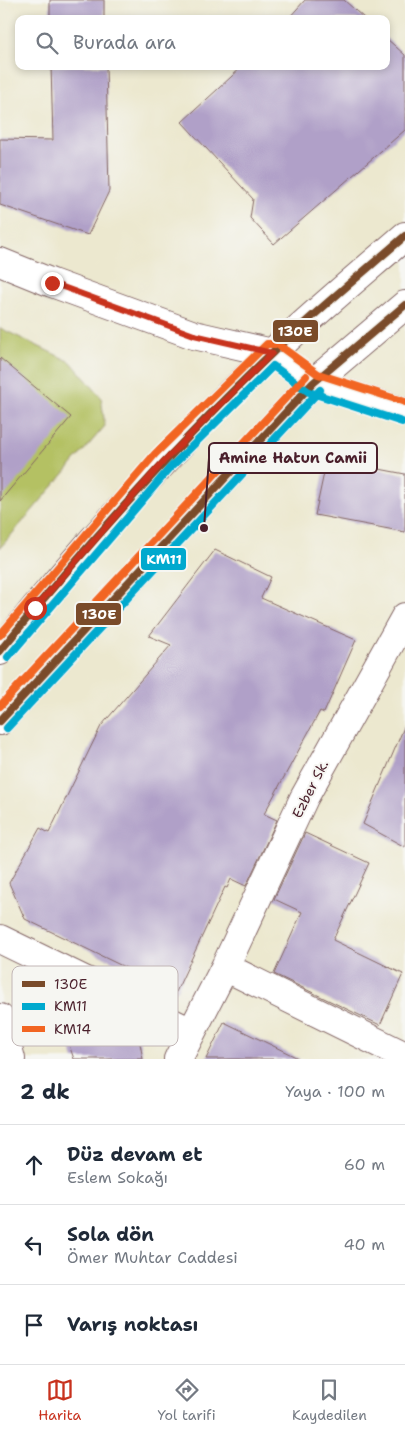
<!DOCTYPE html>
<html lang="tr">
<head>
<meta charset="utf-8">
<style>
  :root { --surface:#fff; --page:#f2f2f3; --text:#1f2937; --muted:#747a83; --line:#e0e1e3; --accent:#c8321e }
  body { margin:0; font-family:"Shantell Sans",sans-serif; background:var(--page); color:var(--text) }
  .stop { position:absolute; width:15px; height:15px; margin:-11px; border:4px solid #c8321e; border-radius:50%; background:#fff }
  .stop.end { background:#c8321e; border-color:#fff; box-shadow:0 1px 5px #0008 }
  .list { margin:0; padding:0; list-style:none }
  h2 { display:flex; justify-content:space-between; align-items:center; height:65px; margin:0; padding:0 20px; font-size:21px }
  h2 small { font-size:16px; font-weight:400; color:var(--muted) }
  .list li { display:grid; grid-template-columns:32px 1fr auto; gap:15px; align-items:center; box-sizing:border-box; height:80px; padding:0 20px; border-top:1px solid var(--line) }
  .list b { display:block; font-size:19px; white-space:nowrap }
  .list p { margin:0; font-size:16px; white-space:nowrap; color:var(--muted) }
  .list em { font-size:16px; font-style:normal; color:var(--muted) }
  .icon { flex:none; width:28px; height:28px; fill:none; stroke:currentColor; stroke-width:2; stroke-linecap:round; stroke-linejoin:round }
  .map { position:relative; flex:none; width:405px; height:1059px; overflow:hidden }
  .search { position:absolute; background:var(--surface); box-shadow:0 2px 8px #0003; left:15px; right:15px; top:15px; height:55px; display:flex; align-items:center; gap:12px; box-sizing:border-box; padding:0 18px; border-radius:10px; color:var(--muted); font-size:19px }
  .sheet { height:305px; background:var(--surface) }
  nav { display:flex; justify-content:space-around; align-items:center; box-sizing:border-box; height:70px; border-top:1px solid var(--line); background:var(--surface); font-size:14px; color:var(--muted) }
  nav a { display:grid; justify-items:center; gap:2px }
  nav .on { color:var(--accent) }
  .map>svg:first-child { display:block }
  .green { fill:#b4c163; stroke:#7f7047 }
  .building { fill:#b0a0c8 }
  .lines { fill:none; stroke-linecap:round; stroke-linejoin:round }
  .minor-casing { stroke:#836564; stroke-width:30 }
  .tertiary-casing { stroke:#836564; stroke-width:30 }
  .minor { stroke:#fff; stroke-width:28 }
  .tertiary { stroke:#fff; stroke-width:28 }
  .bus-1-casing { stroke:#f6f6f2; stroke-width:11 }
  .bus-2-casing { stroke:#f6f6f2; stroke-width:11 }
  .bus-3-casing { stroke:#f6f6f2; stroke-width:11 }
  .bus-1 { stroke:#7a4b2a; stroke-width:8 }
  .bus-2 { stroke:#00a9ce; stroke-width:8 }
  .bus-3 { stroke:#f26522; stroke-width:8 }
  .route { stroke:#c8321e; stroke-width:6 }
  .labels { text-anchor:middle; stroke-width:4; stroke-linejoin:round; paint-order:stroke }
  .street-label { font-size:14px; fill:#4a1f2b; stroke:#f6f6f2 }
  .key { fill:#f6f6f2; stroke:#c2b6b6; stroke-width:1 }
  .key-label { font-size:14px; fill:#4a1f2b }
  .leader { fill:none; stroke:#4a1f2b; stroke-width:2 }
  .callout-dot { fill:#4a1f2b; stroke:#f6f6f2; stroke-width:2 }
  .callout { fill:#f6f6f2; stroke:#4a1f2b; stroke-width:2 }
  .callout-label { font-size:15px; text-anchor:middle; font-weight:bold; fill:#4a1f2b }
  .line-badge { stroke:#f6f6f2; stroke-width:2 }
  .badge-label { font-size:14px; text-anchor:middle; font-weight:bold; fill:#fff }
</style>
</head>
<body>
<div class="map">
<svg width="405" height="1059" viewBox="0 0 405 1059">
  <rect width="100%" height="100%" fill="#f6f6f2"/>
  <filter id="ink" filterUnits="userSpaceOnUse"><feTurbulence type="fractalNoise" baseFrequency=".02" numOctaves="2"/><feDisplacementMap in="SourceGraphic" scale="10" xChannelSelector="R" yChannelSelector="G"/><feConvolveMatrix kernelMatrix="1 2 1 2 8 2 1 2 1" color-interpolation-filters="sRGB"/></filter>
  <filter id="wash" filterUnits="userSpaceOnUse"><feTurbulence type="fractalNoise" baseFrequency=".0096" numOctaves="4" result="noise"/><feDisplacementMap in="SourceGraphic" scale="20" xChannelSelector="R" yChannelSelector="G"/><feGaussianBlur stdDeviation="1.12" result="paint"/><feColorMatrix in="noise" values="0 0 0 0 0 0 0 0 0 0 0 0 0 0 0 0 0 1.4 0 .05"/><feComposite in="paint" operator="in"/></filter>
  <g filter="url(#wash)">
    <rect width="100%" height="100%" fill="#ece8cf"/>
    <path class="green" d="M 0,328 L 71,362 L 101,397 L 105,426 L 0,548 Z"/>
    <g id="blocks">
      <path class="building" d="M 50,0 L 104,0 L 104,19 L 50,19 Z
        M 305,0 L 344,0 L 365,19 L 288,19 Z
        M 386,38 L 405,55 L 405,130 L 274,244 L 250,218 L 253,199 L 182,122 L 243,66 L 386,66 Z
        M 51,66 L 106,66 L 109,191 L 88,235 L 0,205 L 0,139 L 53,140 Z
        M 0,358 L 71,417 L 0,501 Z
        M 327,459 L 405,474 L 405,532 L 315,515 Z
        M 215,550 L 271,577 L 261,598 L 356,640 L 324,713 L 320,711 L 264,814 L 277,820 L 246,886 L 231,879 L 227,888 L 225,887 L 176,992 L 25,919 L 9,883 L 40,828 L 49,833 L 101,726 L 171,645 L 149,636 Z
        M 405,725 L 405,847 L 363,824 Z
        M 305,833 L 369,863 L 333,940 L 403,974 L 380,1025 L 274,974 L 302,912 L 274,899 Z
        M 93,1002 L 136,1023 L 143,1059 L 74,1059 L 56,1008 Z
        M 224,1022 L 300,1059 L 206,1059 Z"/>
    </g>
  </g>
  <g filter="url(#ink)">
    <use href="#blocks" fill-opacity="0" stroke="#836564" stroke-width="1"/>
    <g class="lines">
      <g class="minor-casing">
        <path id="minor" d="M 0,939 L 191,1032
          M 225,967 L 405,1056
          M 0,1018 L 11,1059
          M 178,1059 L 225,967 L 304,798 L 405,617"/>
      </g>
      <g class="tertiary-casing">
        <path id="tertiary" d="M 0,262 L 52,283 L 194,335 L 272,353 L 313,383 L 405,412
          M 0,651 C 84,546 174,446 271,354 C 314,313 360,275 405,236
          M 0,721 L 313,383 L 405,305"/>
      </g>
      <use href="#minor" class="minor"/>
      <use href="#tertiary" class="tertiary"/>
      <g class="bus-1-casing">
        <path id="bus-1" d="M 0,651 C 85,547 174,447 271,354 C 314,313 360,275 405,236
          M 0,721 L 313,383 L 405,305"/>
      </g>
      <g class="bus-2-casing">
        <path id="bus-2" d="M 8,657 L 170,468 L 273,366 L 309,392 L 402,422
          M 7,728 L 320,390"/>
      </g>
      <g class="bus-3-casing">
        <path id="bus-3" d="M 0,635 L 155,454 L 267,344 L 277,344 L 318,374 L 405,402
          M 0,706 L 306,376"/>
      </g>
      <use href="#bus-1" class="bus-1"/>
      <use href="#bus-2" class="bus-2"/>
      <use href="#bus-3" class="bus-3"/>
    </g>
  </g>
  <g class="lines" filter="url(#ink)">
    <path class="route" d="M 35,608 L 164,461 L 272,353 L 194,335 L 52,283"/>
  </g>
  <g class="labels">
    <g class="street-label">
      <text transform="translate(310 789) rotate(-63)" y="5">Ezber Sk.</text>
    </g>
  </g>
  <rect x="12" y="966" width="166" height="80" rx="8" class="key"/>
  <rect x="22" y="981" width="23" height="6" fill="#7a4b2a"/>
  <rect x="22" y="1003" width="23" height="7" fill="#00a9ce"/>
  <rect x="22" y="1026" width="23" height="6" fill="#f26522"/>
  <g class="key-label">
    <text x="54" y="989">130E</text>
    <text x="54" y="1011">KM11</text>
    <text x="54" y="1034">KM14</text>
  </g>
  <path class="leader" d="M204 528L209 458"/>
  <circle class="callout-dot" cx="204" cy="528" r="5"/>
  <rect class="callout" x="209" y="443" width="168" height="30" rx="5"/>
  <g class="callout-label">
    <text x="293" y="463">Amine Hatun Camii</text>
  </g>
  <g class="line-badge">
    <rect x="272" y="319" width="47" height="24" rx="5" fill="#7a4b2a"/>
    <rect x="140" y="547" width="47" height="24" rx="5" fill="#00a9ce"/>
    <rect x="75" y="602" width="47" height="24" rx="5" fill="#7a4b2a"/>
  </g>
  <g class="badge-label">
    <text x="295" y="336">130E</text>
    <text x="164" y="564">KM11</text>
    <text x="99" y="619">130E</text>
  </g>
</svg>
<div class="stop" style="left:35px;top:608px"></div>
<div class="stop end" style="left:52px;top:283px"></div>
<div class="search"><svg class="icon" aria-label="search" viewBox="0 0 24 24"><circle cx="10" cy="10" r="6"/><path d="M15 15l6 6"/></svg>Burada ara</div>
</div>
<section class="sheet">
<h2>2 dk<small>Yaya · 100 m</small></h2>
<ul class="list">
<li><svg class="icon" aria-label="ahead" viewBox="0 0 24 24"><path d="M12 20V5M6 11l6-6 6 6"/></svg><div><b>Düz devam et</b><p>Eslem Sokağı</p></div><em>60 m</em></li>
<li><svg class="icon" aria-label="left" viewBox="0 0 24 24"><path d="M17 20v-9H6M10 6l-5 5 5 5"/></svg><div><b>Sola dön</b><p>Ömer Muhtar Caddesi</p></div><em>40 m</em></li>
<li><svg class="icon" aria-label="arrive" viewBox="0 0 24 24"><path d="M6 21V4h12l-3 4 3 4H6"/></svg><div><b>Varış noktası</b></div></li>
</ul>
</section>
<nav>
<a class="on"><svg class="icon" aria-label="map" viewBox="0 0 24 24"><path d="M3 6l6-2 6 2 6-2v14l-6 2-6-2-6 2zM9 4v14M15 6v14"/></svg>Harita</a>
<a><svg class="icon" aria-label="directions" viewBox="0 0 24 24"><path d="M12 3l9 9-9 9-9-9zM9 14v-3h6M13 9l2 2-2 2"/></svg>Yol tarifi</a>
<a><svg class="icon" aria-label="saved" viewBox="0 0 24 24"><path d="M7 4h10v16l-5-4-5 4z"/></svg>Kaydedilen</a>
</nav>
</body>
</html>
